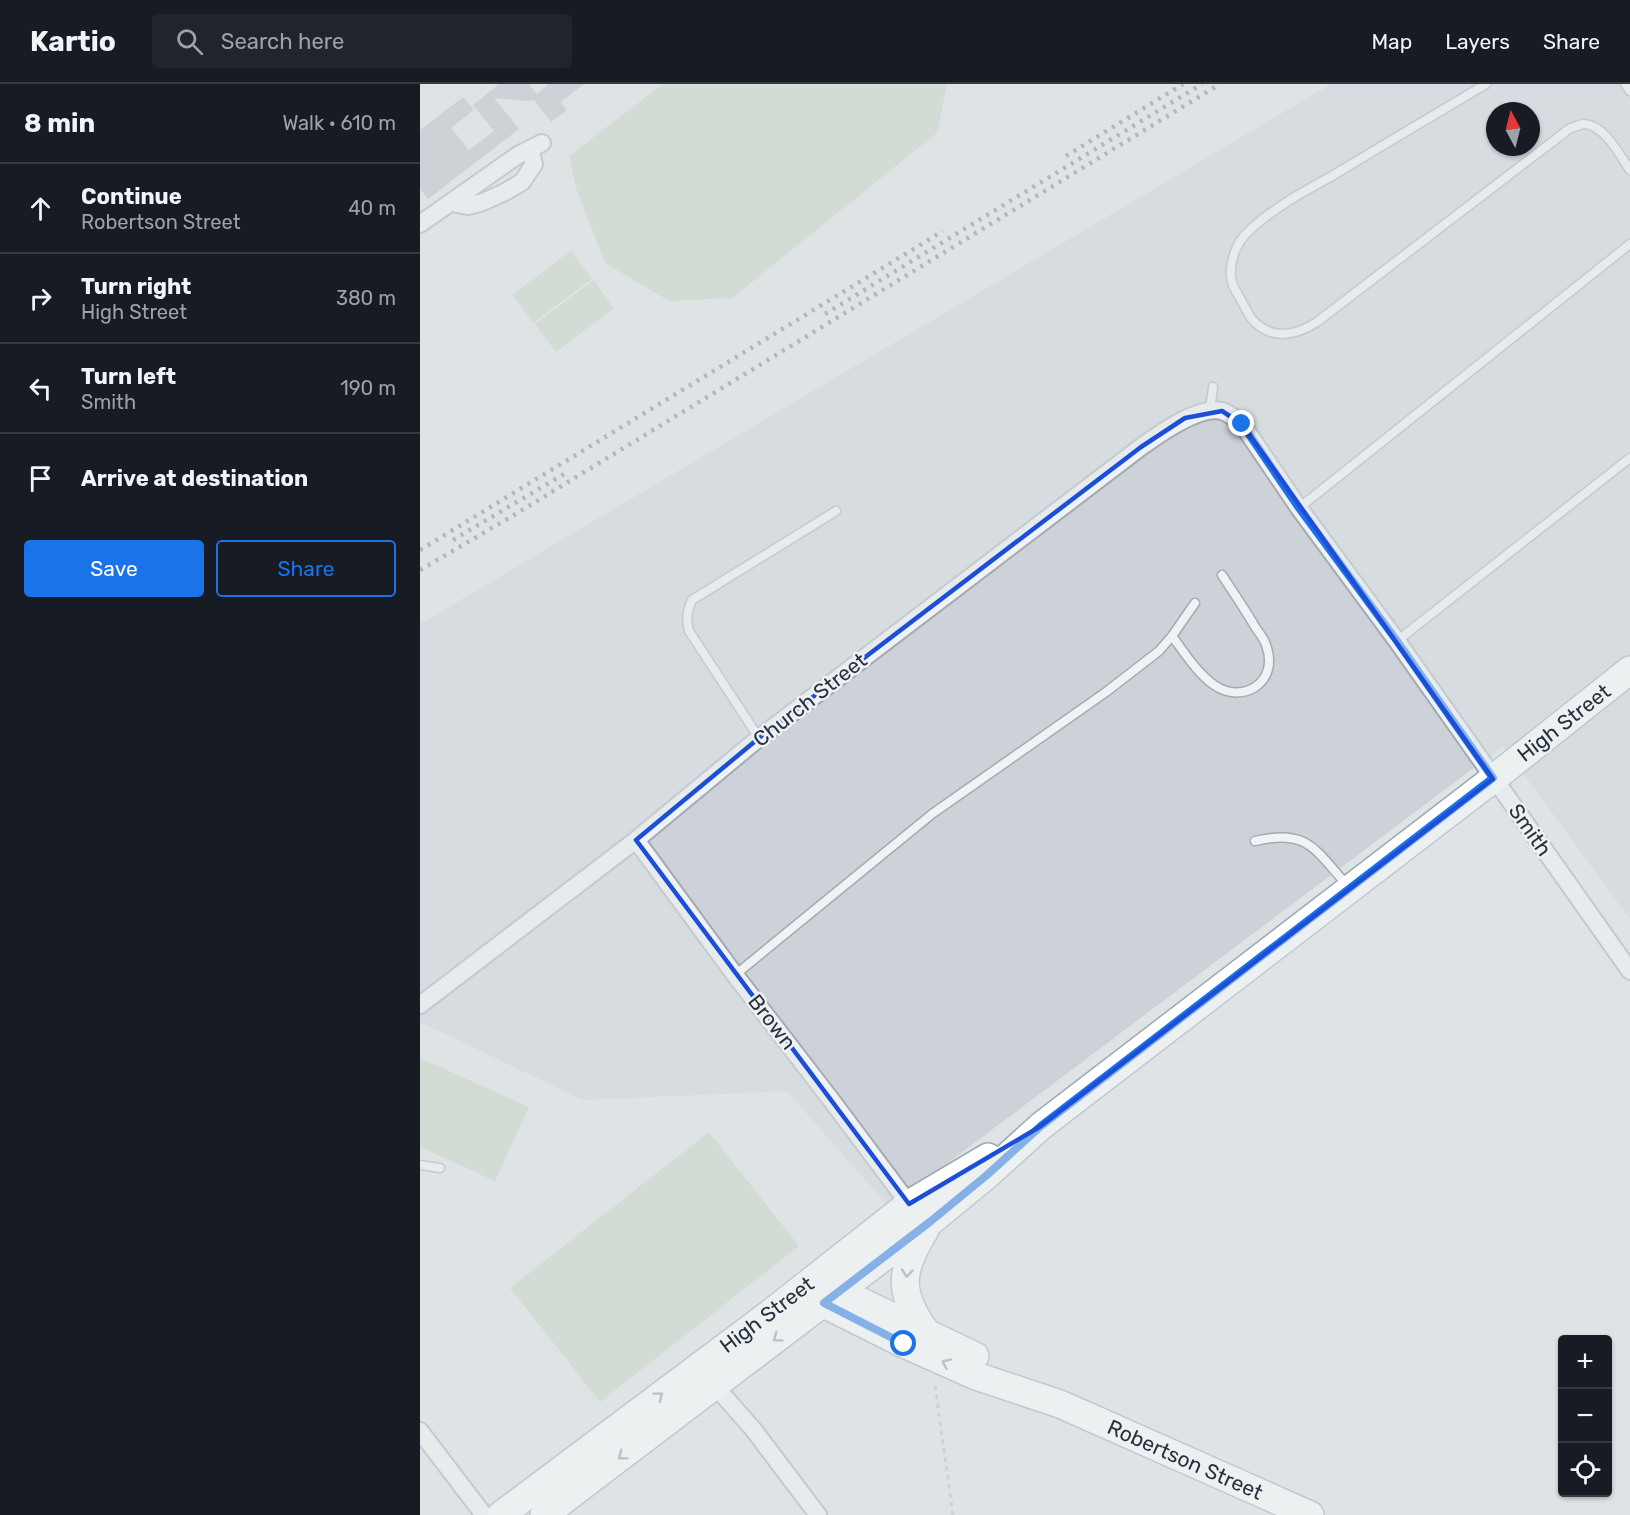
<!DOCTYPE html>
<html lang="en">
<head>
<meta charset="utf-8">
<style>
  :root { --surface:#171b24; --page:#20242c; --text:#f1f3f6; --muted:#9ea1a6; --line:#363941; --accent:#1a73e8 }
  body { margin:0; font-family:Rubik,sans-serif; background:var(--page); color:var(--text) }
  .controls { position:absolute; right:18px; bottom:18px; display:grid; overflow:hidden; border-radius:6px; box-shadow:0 2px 4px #0004 }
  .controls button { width:54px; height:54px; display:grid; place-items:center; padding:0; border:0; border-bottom:2px solid var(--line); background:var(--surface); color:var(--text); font:30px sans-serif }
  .compass { position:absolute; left:1066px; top:18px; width:54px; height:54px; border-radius:50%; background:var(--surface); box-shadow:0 2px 4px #0004; rotate:353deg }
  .stop { position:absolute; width:18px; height:18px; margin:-14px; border:4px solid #1a73e8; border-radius:50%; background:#fff }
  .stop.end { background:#1a73e8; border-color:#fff; box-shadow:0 2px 6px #0008 }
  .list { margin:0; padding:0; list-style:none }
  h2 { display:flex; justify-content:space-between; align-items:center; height:78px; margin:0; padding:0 24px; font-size:26px }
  h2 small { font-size:20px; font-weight:400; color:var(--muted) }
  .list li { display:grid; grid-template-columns:39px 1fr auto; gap:18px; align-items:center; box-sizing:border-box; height:90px; padding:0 24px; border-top:2px solid var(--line) }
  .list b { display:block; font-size:22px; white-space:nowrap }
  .list p { margin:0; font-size:20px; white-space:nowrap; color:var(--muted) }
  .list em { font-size:20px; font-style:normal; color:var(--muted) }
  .actions { display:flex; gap:12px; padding:18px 24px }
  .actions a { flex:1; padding:14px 0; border:2px solid var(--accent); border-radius:6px; text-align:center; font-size:21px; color:var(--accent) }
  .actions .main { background:var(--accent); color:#fff }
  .icon { flex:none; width:33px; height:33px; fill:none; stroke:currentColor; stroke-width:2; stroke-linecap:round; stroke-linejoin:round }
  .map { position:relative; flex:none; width:1210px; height:1431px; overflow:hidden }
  header { display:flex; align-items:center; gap:36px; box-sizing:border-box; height:84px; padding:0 30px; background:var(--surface); border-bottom:2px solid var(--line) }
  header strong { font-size:28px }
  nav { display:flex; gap:33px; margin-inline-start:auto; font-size:21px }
  .search { width:420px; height:54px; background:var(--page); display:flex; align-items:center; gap:15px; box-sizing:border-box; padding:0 21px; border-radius:6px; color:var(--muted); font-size:22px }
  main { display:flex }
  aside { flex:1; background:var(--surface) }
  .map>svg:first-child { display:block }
  .built { fill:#ccd2d8; fill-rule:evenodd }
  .green { fill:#c6d0c0 }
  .building { fill:#b6bdc3 }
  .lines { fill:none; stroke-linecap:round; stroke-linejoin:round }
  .service-casing { stroke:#a4aab0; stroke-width:11 }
  .minor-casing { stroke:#a4aab0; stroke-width:20 }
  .primary-casing { stroke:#9ea9b1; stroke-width:30 }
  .path { stroke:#b8bdc1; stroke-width:3; stroke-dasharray:4.5 4.5; stroke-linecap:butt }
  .service { stroke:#f0f3f5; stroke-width:8 }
  .minor { stroke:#f0f3f5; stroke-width:16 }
  .primary { stroke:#fff; stroke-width:27 }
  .rail { stroke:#79848f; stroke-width:4.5; stroke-dasharray:3 6; stroke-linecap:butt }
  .oneway { stroke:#94989e }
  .route { stroke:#1a73e8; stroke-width:8 }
  .marked { fill:none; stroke:#1d4ed8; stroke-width:4.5; stroke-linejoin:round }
  .labels { text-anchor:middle; stroke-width:5; stroke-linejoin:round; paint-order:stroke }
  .street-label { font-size:21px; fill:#28323c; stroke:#edf1f4 }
</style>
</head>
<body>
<header>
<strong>Kartio</strong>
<div class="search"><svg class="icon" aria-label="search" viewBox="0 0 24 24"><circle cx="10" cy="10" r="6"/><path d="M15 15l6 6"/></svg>Search here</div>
<nav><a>Map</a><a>Layers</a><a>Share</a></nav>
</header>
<main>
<aside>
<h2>8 min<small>Walk · 610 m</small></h2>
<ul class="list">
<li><svg class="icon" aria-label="ahead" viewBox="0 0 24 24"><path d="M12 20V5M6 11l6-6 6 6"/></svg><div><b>Continue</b><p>Robertson Street</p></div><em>40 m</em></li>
<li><svg class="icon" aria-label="right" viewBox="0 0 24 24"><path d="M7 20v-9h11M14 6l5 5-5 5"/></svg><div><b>Turn right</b><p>High Street</p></div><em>380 m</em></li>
<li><svg class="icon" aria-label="left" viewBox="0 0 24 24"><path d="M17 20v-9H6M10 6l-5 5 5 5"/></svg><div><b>Turn left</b><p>Smith</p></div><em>190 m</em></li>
<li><svg class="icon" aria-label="arrive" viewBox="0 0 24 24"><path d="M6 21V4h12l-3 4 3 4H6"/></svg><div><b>Arrive at destination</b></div></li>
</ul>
<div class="actions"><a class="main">Save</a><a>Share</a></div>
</aside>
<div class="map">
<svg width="1210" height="1431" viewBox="0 0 1210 1431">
  <rect width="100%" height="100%" fill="#dee3e6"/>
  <path class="built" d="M 911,0 L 1210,0 L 1210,835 L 1083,662 L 469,1123 L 367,1007 L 163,1016 L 0,938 L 0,540 ZM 1075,27 L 1111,27 L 1111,63 L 1075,63 Z"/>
  <path class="green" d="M 243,0 L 527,0 L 517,49 L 312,214 L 249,217 L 185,179 L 156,104 L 149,72 Z
    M 151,167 L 172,195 L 113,239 L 92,211 Z
    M 174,196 L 194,224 L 136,268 L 115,240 Z
    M 0,974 L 109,1023 L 75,1097 L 0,1063 Z
    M 289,1048 L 379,1162 L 180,1318 L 90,1204 Z"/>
  <path class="building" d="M 79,0 L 109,0 L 117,10 L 129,0 L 164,0 L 141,18 L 147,26 L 131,38 L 114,16 L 106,17 L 74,14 L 99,45 L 8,115 L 0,105 L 0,46 L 43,13 L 54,26 L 31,44 L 49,66 L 74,47 L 53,21 Z"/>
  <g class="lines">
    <g class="service-casing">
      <path id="service" d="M 1066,0 C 1014,31 963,61 912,92 C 885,107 846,128 825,151 C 815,162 808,182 812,198 C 813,204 819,211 822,218 C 825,223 828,229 831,234 C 850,257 875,252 897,238 L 1149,45 C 1154,43 1159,41 1163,40 C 1183,39 1200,71 1210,86
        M 1205,0 L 1210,7
        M 790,326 L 793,303
        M 879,424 L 1210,160
        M 752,552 C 764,568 777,589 794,601 C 823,621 860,598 846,561 C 844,554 838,548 834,541 C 824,524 813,508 802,491
        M 977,557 L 1210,374
        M 339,654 L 269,547 C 266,535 267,527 272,516 L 416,427
        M 835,757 C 888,744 895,766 928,802
        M 315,891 L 512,730 L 686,608 L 739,567 L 752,552 L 775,519
        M 0,1081 L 20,1084"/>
    </g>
    <g class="minor-casing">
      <path id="minor" d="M 32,118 L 37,120 L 48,122 L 63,118 L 85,108 L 102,98 L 114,80 L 110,65
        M 0,140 L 98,71 L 122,59
        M 216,756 L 315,891 L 412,1017 L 489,1120
        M 0,921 L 216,756 L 339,654 L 721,363 C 739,350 779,321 802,327 C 809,329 816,335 822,340 L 879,424 L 977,557 L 1210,887
        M 295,1302 L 333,1345 L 398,1431
        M 0,1347 L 64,1431"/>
    </g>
    <g class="primary-casing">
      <path id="primary" d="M 505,1146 C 480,1186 477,1208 506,1248
        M 427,1211 L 555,1272
        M 390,1213 L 484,1260 L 556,1292 L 640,1320 L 890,1431
        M 81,1431 L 348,1231 L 489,1120 L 568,1073
        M 124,1431 L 511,1137 L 567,1091 L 621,1042 L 1073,695 L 1210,586"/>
    </g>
    <path class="path" d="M 515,1302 L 533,1431"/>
    <use href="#service" class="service"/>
    <use href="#minor" class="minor"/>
    <use href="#primary" class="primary"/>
    <path class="rail" d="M 646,72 L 763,0
      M 405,230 L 782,0
      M 33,456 L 144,390
      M 0,466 L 523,147
      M 0,486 L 94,431 L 800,0"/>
  </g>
  <defs><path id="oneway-chevron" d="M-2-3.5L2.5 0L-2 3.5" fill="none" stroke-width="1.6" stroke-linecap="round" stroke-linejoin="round" transform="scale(1.5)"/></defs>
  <g class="oneway">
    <use href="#oneway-chevron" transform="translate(487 1189) rotate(95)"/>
    <use href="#oneway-chevron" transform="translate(357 1254) rotate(143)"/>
    <use href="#oneway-chevron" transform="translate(526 1279) rotate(-156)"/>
    <use href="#oneway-chevron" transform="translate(239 1312) rotate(-37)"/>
    <use href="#oneway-chevron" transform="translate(202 1372) rotate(143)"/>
  </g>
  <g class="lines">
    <path class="route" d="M 484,1260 L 404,1219 L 511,1137 L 567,1091 L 621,1042 L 1073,694 L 977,557 L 879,424 L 822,340"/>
  </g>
  <path d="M0 0H1210V1431H0ZM 802,327 L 822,340 L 1073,695 L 621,1042 L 489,1120 L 216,756 L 339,654 L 721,363 L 765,334 Z" fill="#dee3e6" fill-opacity=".55" fill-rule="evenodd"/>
  <path class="marked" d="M 802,327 L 822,340 L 1073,695 L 621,1042 L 489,1120 L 216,756 L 339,654 L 721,363 L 765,334 Z"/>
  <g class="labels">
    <g class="street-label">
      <text transform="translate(390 616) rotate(-38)" y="7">Church Street</text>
      <text transform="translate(1144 639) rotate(-38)" y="7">High Street</text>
      <text transform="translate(1110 746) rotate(55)" y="7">Smith</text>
      <text transform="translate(352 938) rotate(52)" y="7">Brown</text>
      <text transform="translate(347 1231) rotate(-37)" y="7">High Street</text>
      <text transform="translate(765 1376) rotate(24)" y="7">Robertson Street</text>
    </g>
  </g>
</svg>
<div class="controls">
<button>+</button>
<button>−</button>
<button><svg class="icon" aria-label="locate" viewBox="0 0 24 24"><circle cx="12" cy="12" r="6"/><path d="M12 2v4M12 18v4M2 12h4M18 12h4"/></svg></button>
</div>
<svg class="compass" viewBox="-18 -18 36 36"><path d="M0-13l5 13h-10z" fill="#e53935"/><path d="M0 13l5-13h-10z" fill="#9ea1a6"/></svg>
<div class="stop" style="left:484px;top:1260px"></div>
<div class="stop end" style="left:822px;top:340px"></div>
</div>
</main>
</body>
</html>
